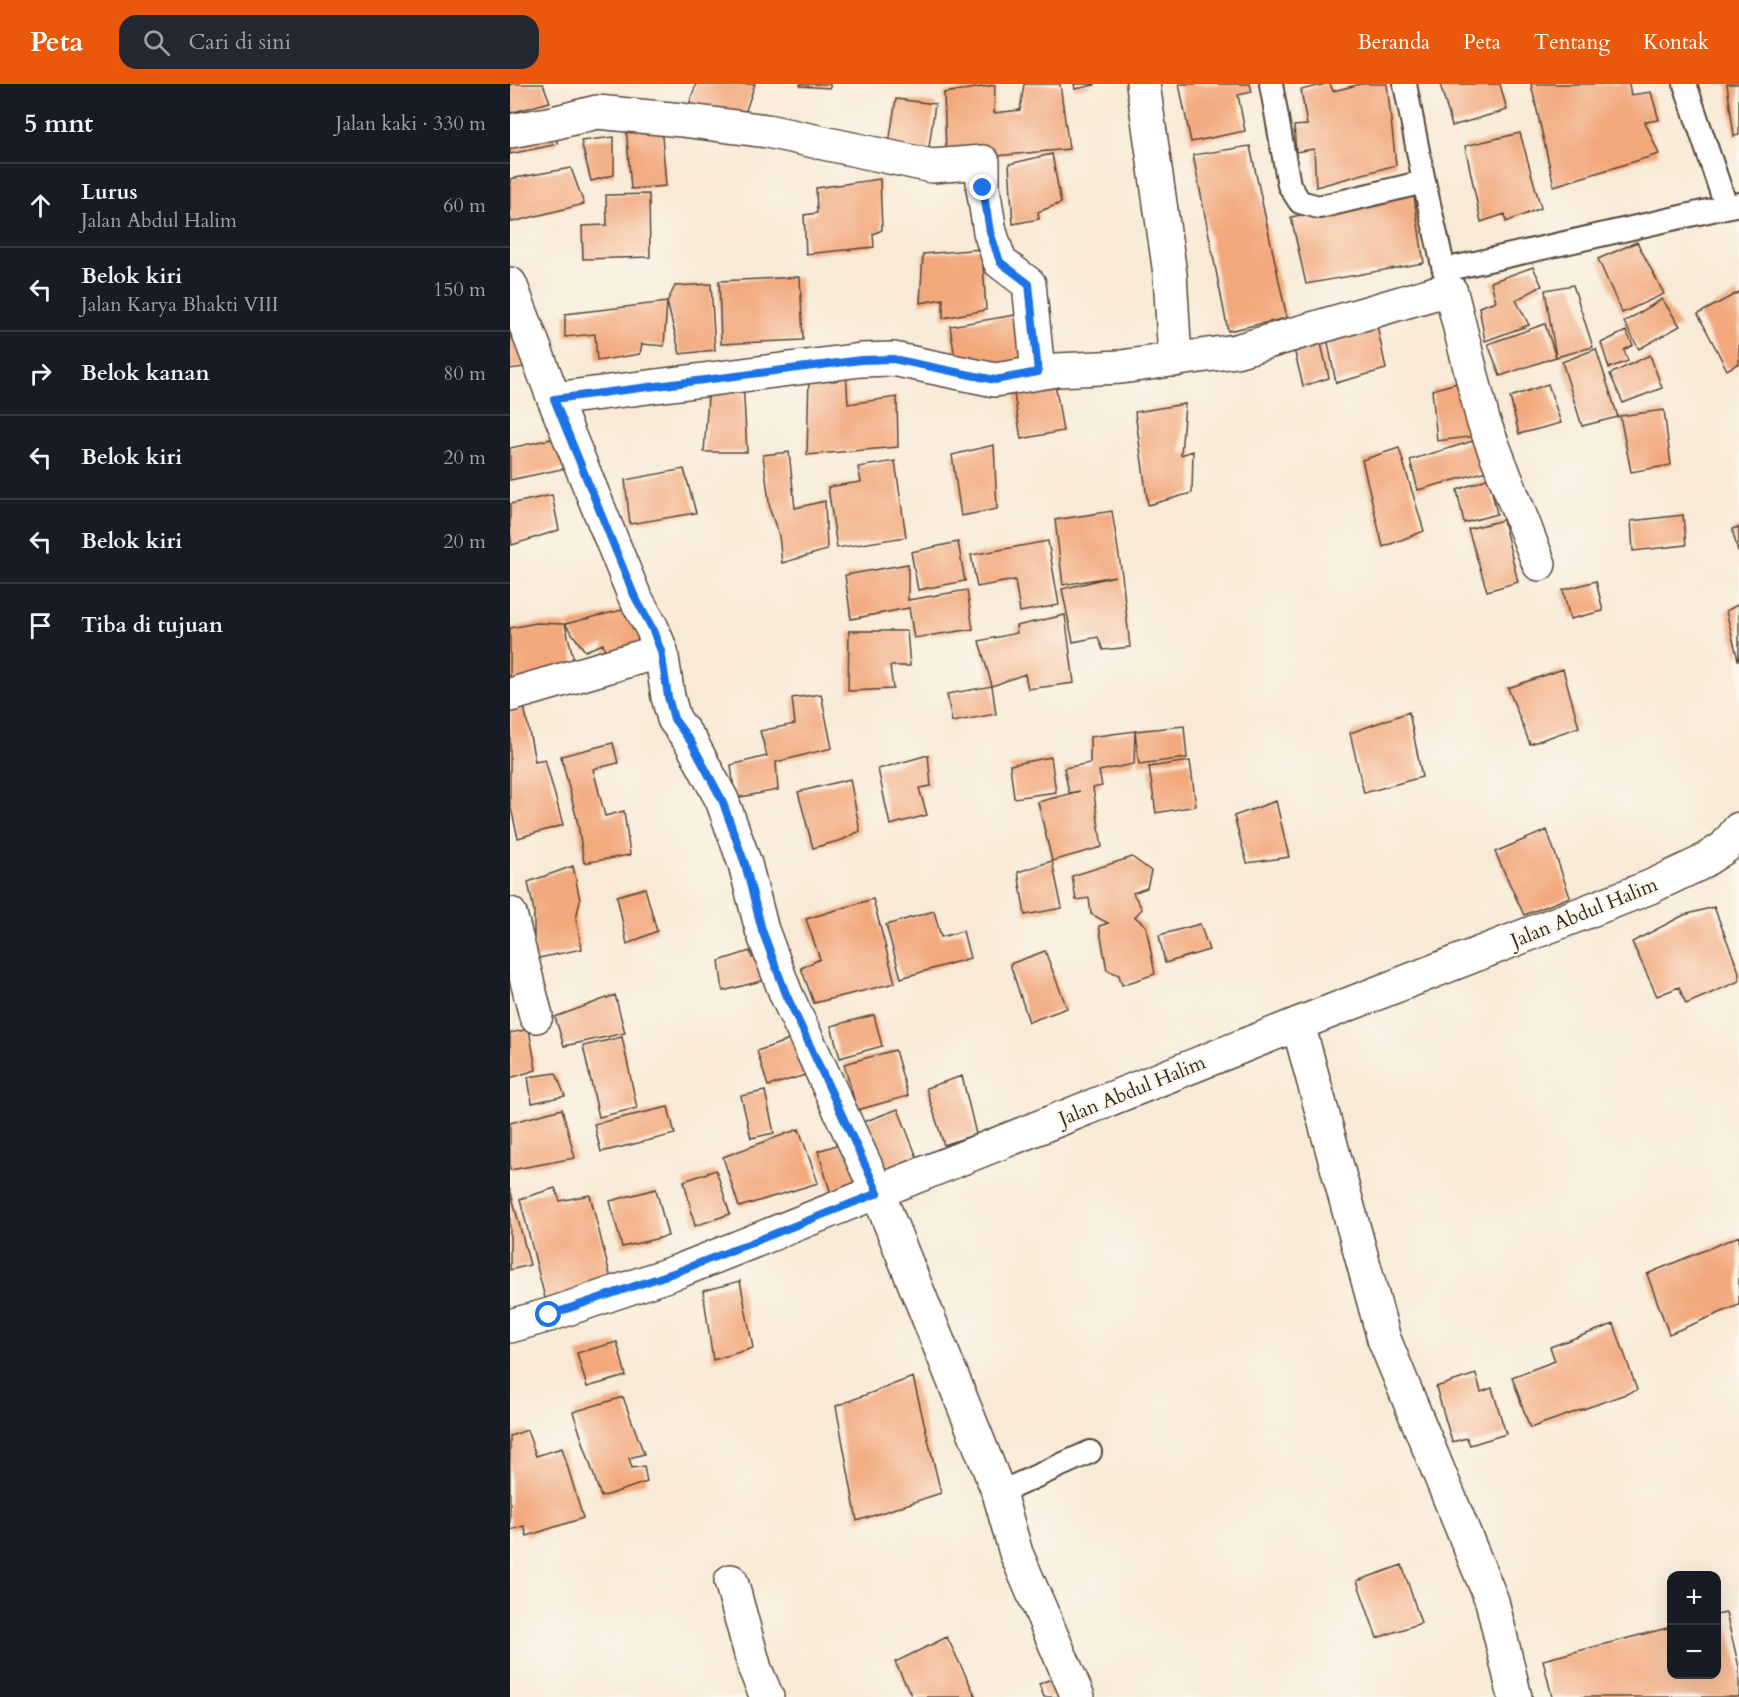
<!DOCTYPE html>
<html lang="id">
<head>
<meta charset="utf-8">
<style>
  :root { --surface:#171b24; --page:#242831; --text:#f1f3f6; --muted:#9ea1a6; --line:#363941; --accent:#ea580c }
  body { margin:0; font-family:Cardo,serif; background:var(--page); color:var(--text) }
  .controls { position:absolute; right:18px; bottom:18px; display:grid; overflow:hidden; border-radius:12px; box-shadow:0 6px 24px #0002 }
  .controls button { width:54px; height:54px; display:grid; place-items:center; padding:0; border:0; border-bottom:2px solid var(--line); background:var(--surface); color:var(--text); font:30px sans-serif }
  .stop { position:absolute; width:18px; height:18px; margin:-14px; border:4px solid #1a73e8; border-radius:50%; background:#fff }
  .stop.end { background:#1a73e8; border-color:#fff; box-shadow:0 2px 6px #0008 }
  .list { margin:0; padding:0; list-style:none }
  h2 { display:flex; justify-content:space-between; align-items:center; height:78px; margin:0; padding:0 24px; font-size:26px }
  h2 small { font-size:20px; font-weight:400; color:var(--muted) }
  .list li { display:grid; grid-template-columns:39px 1fr auto; gap:18px; align-items:center; box-sizing:border-box; height:84px; padding:0 24px; border-top:2px solid var(--line) }
  .list b { display:block; font-size:22px; white-space:nowrap }
  .list p { margin:0; font-size:20px; white-space:nowrap; color:var(--muted) }
  .list em { font-size:20px; font-style:normal; color:var(--muted) }
  .icon { flex:none; width:33px; height:33px; fill:none; stroke:currentColor; stroke-width:2; stroke-linecap:round; stroke-linejoin:round }
  .map { position:relative; flex:none; width:1229px; height:1613px; overflow:hidden }
  header { display:flex; align-items:center; gap:36px; box-sizing:border-box; height:84px; padding:0 30px; background:var(--accent); color:#fff }
  header strong { font-size:28px }
  nav { display:flex; gap:33px; margin-inline-start:auto; font-size:21px }
  .search { width:420px; height:54px; background:var(--page); display:flex; align-items:center; gap:15px; box-sizing:border-box; padding:0 21px; border-radius:18px; color:var(--muted); font-size:22px }
  main { display:flex }
  aside { flex:1; background:var(--surface) }
  .map>svg:first-child { display:block }
  .building { fill:#f2a87b }
  .lines { fill:none; stroke-linecap:round; stroke-linejoin:round }
  .service-casing { stroke:#57473a; stroke-width:26 }
  .minor-casing { stroke:#57473a; stroke-width:36 }
  .tertiary-casing { stroke:#57473a; stroke-width:36 }
  .service { stroke:#fff; stroke-width:22 }
  .minor { stroke:#fff; stroke-width:33 }
  .tertiary { stroke:#fff; stroke-width:33 }
  .route { stroke:#1a73e8; stroke-width:8 }
  .labels { text-anchor:middle; stroke-width:4.5; stroke-linejoin:round; paint-order:stroke }
  .street-label { font-size:20px; fill:#3b2a1e; stroke:#fbf7ec }
</style>
</head>
<body>
<header>
<strong>Peta</strong>
<div class="search"><svg class="icon" aria-label="search" viewBox="0 0 24 24"><circle cx="10" cy="10" r="6"/><path d="M15 15l6 6"/></svg>Cari di sini</div>
<nav><a>Beranda</a><a>Peta</a><a>Tentang</a><a>Kontak</a></nav>
</header>
<main>
<aside>
<h2>5 mnt<small>Jalan kaki · 330 m</small></h2>
<ul class="list">
<li><svg class="icon" aria-label="ahead" viewBox="0 0 24 24"><path d="M12 20V5M6 11l6-6 6 6"/></svg><div><b>Lurus</b><p>Jalan Abdul Halim</p></div><em>60 m</em></li>
<li><svg class="icon" aria-label="left" viewBox="0 0 24 24"><path d="M17 20v-9H6M10 6l-5 5 5 5"/></svg><div><b>Belok kiri</b><p>Jalan Karya Bhakti VIII</p></div><em>150 m</em></li>
<li><svg class="icon" aria-label="right" viewBox="0 0 24 24"><path d="M7 20v-9h11M14 6l5 5-5 5"/></svg><div><b>Belok kanan</b></div><em>80 m</em></li>
<li><svg class="icon" aria-label="left" viewBox="0 0 24 24"><path d="M17 20v-9H6M10 6l-5 5 5 5"/></svg><div><b>Belok kiri</b></div><em>20 m</em></li>
<li><svg class="icon" aria-label="left" viewBox="0 0 24 24"><path d="M17 20v-9H6M10 6l-5 5 5 5"/></svg><div><b>Belok kiri</b></div><em>20 m</em></li>
<li><svg class="icon" aria-label="arrive" viewBox="0 0 24 24"><path d="M6 21V4h12l-3 4 3 4H6"/></svg><div><b>Tiba di tujuan</b></div></li>
</ul>
</aside>
<div class="map">
<svg width="1229" height="1613" viewBox="0 0 1229 1613">
  <rect width="100%" height="100%" fill="#fbf7ec"/>
  <filter id="ink" filterUnits="userSpaceOnUse"><feTurbulence type="fractalNoise" baseFrequency=".0167" numOctaves="2"/><feDisplacementMap in="SourceGraphic" scale="12" xChannelSelector="R" yChannelSelector="G"/><feConvolveMatrix kernelMatrix="1 2 1 2 8 2 1 2 1" color-interpolation-filters="sRGB"/></filter>
  <filter id="wash" filterUnits="userSpaceOnUse"><feTurbulence type="fractalNoise" baseFrequency=".008" numOctaves="4" result="noise"/><feDisplacementMap in="SourceGraphic" scale="24" xChannelSelector="R" yChannelSelector="G"/><feGaussianBlur stdDeviation="1.35" result="paint"/><feColorMatrix in="noise" values="0 0 0 0 0 0 0 0 0 0 0 0 0 0 0 0 0 1.4 0 .05"/><feComposite in="paint" operator="in"/></filter>
  <g filter="url(#wash)">
    <rect width="100%" height="100%" fill="#f8ead6"/>
    <g id="blocks">
      <path class="building" d="M 0,0 L 33,0 L 40,18 L 0,29 Z
        M 186,0 L 245,0 L 232,38 L 177,27 Z
        M 290,0 L 320,0 L 320,4 L 290,2 Z
        M 514,0 L 550,0 L 559,65 L 465,74 L 436,68 L 434,9 L 485,1 L 484,29 L 510,26 Z
        M 564,0 L 585,0 L 585,1 L 565,5 Z
        M 669,0 L 740,0 L 742,8 L 728,11 L 735,47 L 681,58 Z
        M 816,0 L 820,0 L 823,7 L 851,0 L 877,0 L 886,81 L 806,103 L 804,65 L 786,68 L 784,42 L 797,41 L 791,6 Z
        M 930,0 L 990,0 L 997,26 L 942,42 Z
        M 1021,0 L 1119,0 L 1121,11 L 1141,8 L 1149,36 L 1135,38 L 1149,70 L 1044,102 Z
        M 1217,0 L 1229,0 L 1229,51 L 1224,52 Z
        M 386,15 L 425,20 L 418,71 L 378,66 Z
        M 151,39 L 156,102 L 121,105 L 116,42 Z
        M 43,48 L 48,60 L 0,70 L 0,57 Z
        M 1010,49 L 1031,124 L 996,138 L 995,130 L 971,138 L 955,62 Z
        M 104,53 L 104,91 L 81,97 L 71,57 Z
        M 740,62 L 777,234 L 718,247 L 683,71 Z
        M 542,70 L 551,119 L 528,128 L 529,135 L 503,140 L 499,80 Z
        M 61,84 L 74,120 L 2,138 L 0,133 L 0,95 Z
        M 370,95 L 372,146 L 363,150 L 364,163 L 296,170 L 294,131 L 307,129 L 306,104 Z
        M 903,107 L 914,179 L 796,200 L 781,133 Z
        M 139,110 L 140,173 L 73,175 L 72,142 L 97,141 L 96,111 Z
        M 1127,158 L 1154,210 L 1112,229 L 1088,175 Z
        M 472,165 L 476,226 L 433,234 L 433,215 L 410,219 L 413,170 Z
        M 1023,183 L 1032,202 L 1006,216 L 1019,241 L 975,257 L 969,223 L 986,217 L 981,198 Z
        M 290,193 L 293,256 L 211,260 L 209,197 Z
        M 201,200 L 205,266 L 170,270 L 157,218 L 165,202 Z
        M 1063,201 L 1083,263 L 1046,273 L 1035,206 Z
        M 1229,208 L 1229,279 L 1217,286 L 1188,230 Z
        M 1152,215 L 1170,242 L 1129,265 L 1114,238 Z
        M 157,218 L 154,262 L 132,260 L 130,270 L 87,277 L 85,250 L 55,253 L 55,230 Z
        M 516,229 L 524,277 L 464,287 L 461,272 L 445,274 L 440,242 Z
        M 0,230 L 21,282 L 0,285 Z
        M 866,236 L 876,285 L 826,299 L 816,249 Z
        M 1035,240 L 1046,273 L 990,292 L 978,260 Z
        M 1116,247 L 1123,261 L 1114,266 L 1118,277 L 1099,284 L 1091,259 Z
        M 810,255 L 819,294 L 793,302 L 784,265 Z
        M 1086,265 L 1108,333 L 1072,342 L 1052,278 Z
        M 1140,271 L 1152,304 L 1113,319 L 1100,290 Z
        M 336,288 L 338,320 L 387,313 L 388,363 L 297,371 L 299,290 Z
        M 544,293 L 553,347 L 511,355 L 503,303 Z
        M 957,296 L 967,352 L 927,357 L 922,306 Z
        M 233,297 L 237,368 L 194,368 L 199,300 Z
        M 1038,300 L 1051,339 L 1009,350 L 1000,313 Z
        M 675,320 L 671,371 L 683,367 L 682,409 L 638,421 L 625,328 Z
        M 1154,326 L 1161,381 L 1121,388 L 1110,332 Z
        M 55,352 L 61,383 L 0,396 L 0,364 Z
        M 973,354 L 981,386 L 908,406 L 900,376 Z
        M 484,361 L 487,425 L 451,432 L 442,371 Z
        M 889,364 L 914,447 L 873,463 L 852,376 Z
        M 279,368 L 285,424 L 315,417 L 317,466 L 272,479 L 269,452 L 260,426 L 253,371 Z
        M 385,377 L 396,453 L 327,464 L 318,403 L 351,398 L 348,383 Z
        M 174,385 L 186,429 L 120,440 L 115,396 Z
        M 979,394 L 987,430 L 954,439 L 947,406 Z
        M 42,411 L 49,446 L 2,461 L 0,447 L 0,420 Z
        M 602,427 L 612,491 L 620,563 L 593,566 L 588,553 L 563,558 L 552,505 L 605,492 L 553,501 L 545,436 Z
        M 1173,431 L 1176,461 L 1123,467 L 1121,437 Z
        M 993,436 L 1008,498 L 977,507 L 958,445 Z
        M 1229,443 L 1229,467 L 1228,467 L 1222,445 Z
        M 538,457 L 549,521 L 510,528 L 505,496 L 467,503 L 461,471 Z
        M 448,458 L 455,497 L 408,506 L 401,468 Z
        M 398,480 L 398,516 L 457,506 L 463,545 L 404,554 L 399,524 L 341,535 L 335,491 Z
        M 1086,497 L 1093,527 L 1060,535 L 1053,506 Z
        M 1229,520 L 1229,576 L 1228,576 L 1216,527 Z
        M 120,524 L 145,558 L 97,575 L 93,560 L 75,567 L 55,540 Z
        M 555,531 L 564,599 L 518,605 L 515,590 L 482,602 L 469,557 L 507,549 L 506,542 Z
        M 26,539 L 55,540 L 66,585 L 0,602 L 0,544 Z
        M 339,547 L 397,547 L 400,582 L 380,582 L 383,605 L 338,607 Z
        M 1053,585 L 1069,643 L 1020,660 L 998,604 Z
        M 482,602 L 486,630 L 442,638 L 437,610 Z
        M 311,610 L 322,664 L 266,678 L 268,706 L 225,714 L 221,681 L 257,672 L 250,647 L 285,640 L 282,614 Z
        M 14,622 L 25,677 L 35,675 L 53,741 L 8,754 L 0,720 L 0,626 Z
        M 899,628 L 912,693 L 854,709 L 840,649 Z
        M 674,642 L 677,674 L 629,680 L 625,647 Z
        M 625,647 L 624,680 L 589,687 L 592,702 L 583,704 L 592,763 L 542,777 L 552,824 L 515,831 L 508,788 L 542,777 L 528,718 L 570,707 L 559,709 L 554,684 L 580,679 L 580,653 Z
        M 103,659 L 108,679 L 83,685 L 95,732 L 114,727 L 120,771 L 74,779 L 68,740 L 51,672 Z
        M 418,671 L 421,702 L 409,704 L 417,731 L 380,741 L 368,685 Z
        M 541,673 L 546,708 L 504,714 L 500,681 Z
        M 680,677 L 686,722 L 646,729 L 639,683 Z
        M 340,695 L 350,747 L 332,756 L 303,764 L 288,708 Z
        M 766,717 L 779,773 L 737,779 L 724,732 Z
        M 1037,746 L 1060,813 L 1014,831 L 985,768 Z
        M 622,773 L 641,787 L 637,804 L 623,809 L 632,825 L 625,833 L 636,842 L 645,890 L 612,901 L 609,891 L 597,886 L 589,842 L 598,839 L 581,830 L 579,814 L 566,816 L 562,792 Z
        M 63,782 L 70,816 L 66,835 L 72,865 L 24,875 L 24,827 L 18,798 Z
        M 135,804 L 147,847 L 117,860 L 107,812 Z
        M 363,815 L 385,899 L 304,919 L 291,884 L 310,875 L 296,835 Z
        M 1204,823 L 1229,888 L 1229,897 L 1176,920 L 1169,903 L 1147,912 L 1122,858 L 1174,831 Z
        M 424,827 L 431,853 L 453,847 L 460,874 L 391,894 L 376,841 Z
        M 690,840 L 699,866 L 655,879 L 649,851 Z
        M 240,867 L 242,874 L 252,869 L 255,896 L 213,907 L 209,877 Z
        M 535,867 L 557,924 L 519,938 L 500,880 Z
        M 105,911 L 115,949 L 54,962 L 45,933 Z
        M 364,931 L 372,962 L 330,974 L 321,942 Z
        M 19,945 L 26,986 L 0,994 L 0,949 Z
        M 112,953 L 127,1024 L 89,1033 L 73,962 Z
        M 285,954 L 299,990 L 258,1002 L 247,967 Z
        M 385,966 L 398,1012 L 347,1026 L 334,980 Z
        M 46,989 L 55,1012 L 22,1019 L 18,993 Z
        M 452,992 L 466,1050 L 434,1061 L 416,1004 Z
        M 255,1007 L 264,1049 L 241,1054 L 231,1012 Z
        M 158,1023 L 165,1050 L 91,1068 L 84,1040 Z
        M 52,1025 L 65,1074 L 0,1086 L 0,1039 Z
        M 388,1025 L 410,1081 L 369,1097 L 348,1040 Z
        M 289,1045 L 308,1099 L 229,1123 L 213,1073 Z
        M 339,1057 L 357,1099 L 321,1110 L 308,1067 Z
        M 206,1086 L 220,1130 L 185,1142 L 174,1097 Z
        M 45,1104 L 50,1117 L 80,1111 L 101,1195 L 71,1202 L 36,1218 L 10,1115 Z
        M 0,1105 L 20,1181 L 0,1186 Z
        M 146,1105 L 158,1152 L 112,1163 L 100,1117 Z
        M 1229,1152 L 1229,1221 L 1159,1250 L 1137,1190 Z
        M 230,1197 L 243,1264 L 203,1276 L 193,1207 Z
        M 1104,1240 L 1127,1306 L 1020,1344 L 1002,1293 L 1045,1277 L 1040,1263 Z
        M 107,1258 L 116,1292 L 77,1303 L 67,1269 Z
        M 966,1290 L 971,1308 L 982,1304 L 996,1350 L 960,1361 L 957,1354 L 942,1358 L 926,1303 Z
        M 403,1293 L 431,1409 L 347,1437 L 326,1322 Z
        M 113,1313 L 134,1370 L 119,1374 L 122,1384 L 134,1382 L 137,1398 L 91,1413 L 63,1328 Z
        M 17,1346 L 26,1372 L 52,1364 L 73,1434 L 17,1452 L 14,1442 L 0,1446 L 0,1352 Z
        M 892,1481 L 911,1539 L 867,1554 L 847,1497 Z
        M 1216,1529 L 1229,1583 L 1229,1613 L 1042,1613 L 1033,1576 L 1161,1543 L 1161,1590 L 1206,1590 L 1206,1531 Z
        M 437,1553 L 466,1613 L 402,1613 L 385,1578 Z
        M 551,1591 L 561,1613 L 534,1613 L 529,1600 Z"/>
    </g>
  </g>
  <g filter="url(#ink)">
    <use href="#blocks" fill-opacity="0" stroke="#57473a" stroke-width="1.5"/>
    <g class="lines">
      <g class="service-casing">
        <path id="service" d="M 761,0 L 779,101 L 790,118 L 809,123 L 914,98
          M 895,0 L 914,98 L 934,186 L 1229,120
          M 1175,0 L 1216,122
          M 489,1409 L 580,1368"/>
      </g>
      <g class="minor-casing">
        <path id="minor" d="M 633,0 L 660,190 L 665,276
          M 0,47 L 43,39 L 87,28 L 172,36 L 257,47 L 422,82 L 473,78 L 473,104 L 480,148 L 490,178 L 519,200 L 528,288
          M 0,200 L 44,315 L 124,511 L 142,544 L 151,567 L 158,613 L 164,635 L 181,658 L 212,716 L 235,780 L 252,846 L 276,910 L 368,1109 L 489,1409 L 506,1469 L 568,1613
          M 44,315 L 351,276 L 383,275 L 485,296 L 547,286 L 611,283 L 726,267 L 925,209 L 941,208 L 973,336 L 1029,480
          M 0,611 L 151,567
          M 0,830 L 26,932
          M 788,940 L 874,1255 L 982,1517 L 1005,1613
          M 221,1497 L 245,1585 L 257,1613"/>
      </g>
      <g class="tertiary-casing">
        <path id="tertiary" d="M 0,1242 L 39,1231 L 169,1187 L 788,940 L 1140,803 L 1189,780 L 1215,763 L 1229,745"/>
      </g>
      <use href="#service" class="service"/>
      <use href="#minor" class="minor"/>
      <use href="#tertiary" class="tertiary"/>
    </g>
  </g>
  <g class="lines" filter="url(#ink)">
    <path class="route" d="M 39,1231 L 169,1187 L 368,1109 L 276,910 L 252,846 L 235,780 L 212,716 L 181,658 L 164,635 L 158,613 L 151,567 L 142,544 L 124,511 L 44,315 L 351,276 L 383,275 L 485,296 L 528,288 L 519,200 L 490,178 L 480,148 L 473,104"/>
  </g>
  <g class="labels">
    <g class="street-label">
      <text transform="translate(1074 828) rotate(-22)" y="7">Jalan Abdul Halim</text>
      <text transform="translate(622 1006) rotate(-22)" y="7">Jalan Abdul Halim</text>
    </g>
  </g>
</svg>
<div class="controls">
<button>+</button>
<button>−</button>
</div>
<div class="stop" style="left:39px;top:1231px"></div>
<div class="stop end" style="left:473px;top:104px"></div>
</div>
</main>
</body>
</html>
